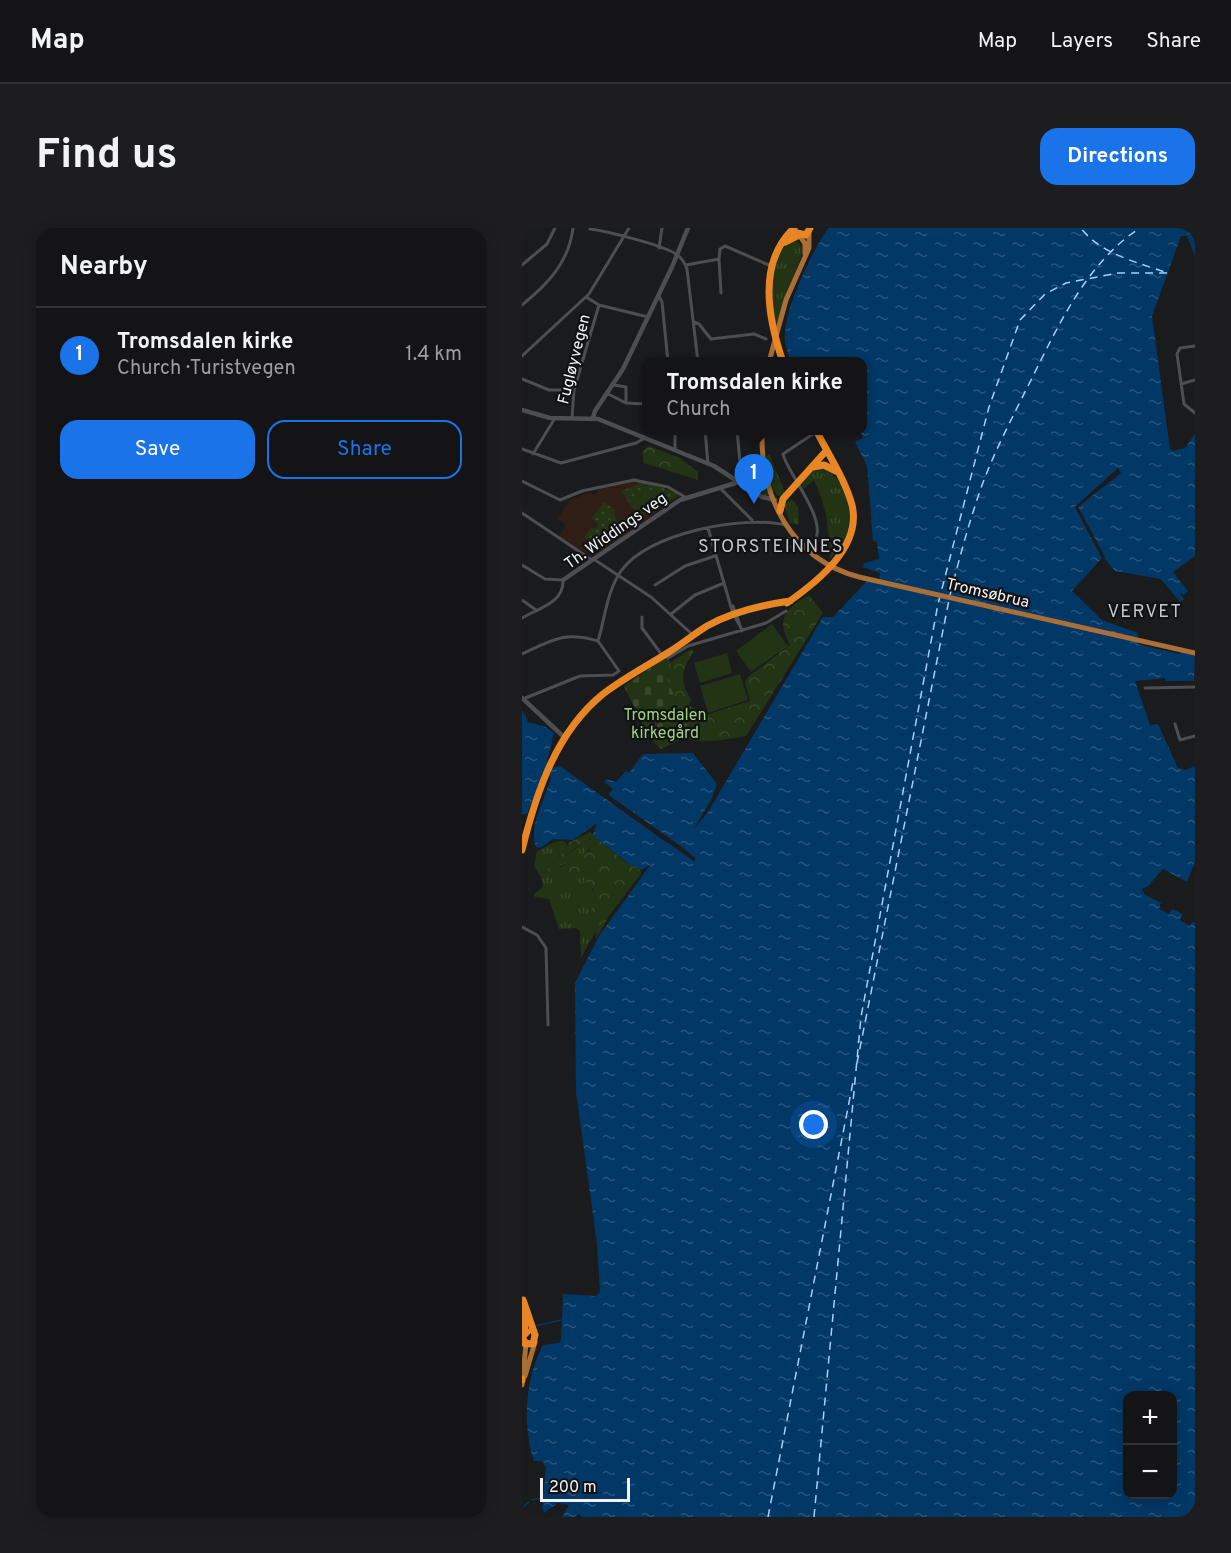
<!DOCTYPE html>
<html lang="en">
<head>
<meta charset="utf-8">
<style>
  :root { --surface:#141416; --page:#1d1d1f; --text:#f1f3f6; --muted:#9d9ea1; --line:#333335; --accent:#1a73e8 }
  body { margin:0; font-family:Overpass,sans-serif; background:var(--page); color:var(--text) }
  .controls { position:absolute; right:18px; bottom:18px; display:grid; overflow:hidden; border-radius:12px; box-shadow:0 3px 15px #0003 }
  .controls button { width:54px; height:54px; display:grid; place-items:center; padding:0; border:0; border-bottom:2px solid var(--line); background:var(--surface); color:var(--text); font:30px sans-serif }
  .scale { position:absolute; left:18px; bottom:15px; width:90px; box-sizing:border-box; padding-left:6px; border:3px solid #f2f2f4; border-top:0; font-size:16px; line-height:21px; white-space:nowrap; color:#f2f2f4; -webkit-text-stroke:4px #111214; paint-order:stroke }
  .you { position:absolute; left:292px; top:897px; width:21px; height:21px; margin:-15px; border:4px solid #fff; border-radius:50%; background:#1a73e8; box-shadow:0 0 0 9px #1a73e833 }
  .badge { display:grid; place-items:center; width:39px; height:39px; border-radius:50%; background:var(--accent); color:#fff; font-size:20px; font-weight:700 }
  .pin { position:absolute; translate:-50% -50px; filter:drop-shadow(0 2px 3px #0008) }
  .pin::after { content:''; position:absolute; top:32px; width:21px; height:18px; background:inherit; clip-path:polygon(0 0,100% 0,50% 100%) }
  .popup { position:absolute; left:120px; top:129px; width:225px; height:78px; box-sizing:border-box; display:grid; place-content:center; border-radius:12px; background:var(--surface); filter:drop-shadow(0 2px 4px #0005); font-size:20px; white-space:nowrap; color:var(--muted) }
  .popup b { font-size:22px; color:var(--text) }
  .popup::after { content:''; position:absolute; left:50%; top:100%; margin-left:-12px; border:12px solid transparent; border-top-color:var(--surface) }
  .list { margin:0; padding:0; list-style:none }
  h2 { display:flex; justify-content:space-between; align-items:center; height:78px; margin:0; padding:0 24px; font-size:26px }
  h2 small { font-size:20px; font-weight:400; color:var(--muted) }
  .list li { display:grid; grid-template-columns:39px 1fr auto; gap:18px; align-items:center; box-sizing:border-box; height:96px; padding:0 24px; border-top:2px solid var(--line) }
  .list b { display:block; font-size:22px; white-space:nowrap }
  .list p { margin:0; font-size:20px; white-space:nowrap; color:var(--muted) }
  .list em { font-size:20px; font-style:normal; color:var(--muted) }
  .actions { display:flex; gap:12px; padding:18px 24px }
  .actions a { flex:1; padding:14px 0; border:2px solid var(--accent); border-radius:18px; text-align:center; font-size:21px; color:var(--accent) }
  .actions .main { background:var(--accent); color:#fff }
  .map { position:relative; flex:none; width:673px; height:1289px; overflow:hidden; border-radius:18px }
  header { display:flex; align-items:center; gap:36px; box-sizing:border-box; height:84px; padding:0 30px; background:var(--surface); border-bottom:2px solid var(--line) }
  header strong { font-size:28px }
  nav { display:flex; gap:33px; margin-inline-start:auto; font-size:21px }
  .intro { display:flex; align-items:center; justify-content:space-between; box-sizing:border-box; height:144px; padding:0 36px }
  h1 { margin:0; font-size:42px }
  .button { padding:15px 27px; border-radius:18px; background:var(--accent); color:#fff; font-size:21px; font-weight:700 }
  main { display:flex; gap:36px; padding:0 36px }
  aside { flex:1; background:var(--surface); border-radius:18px; box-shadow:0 3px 15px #0003 }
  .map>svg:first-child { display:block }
  .education { fill:#2e1e15 }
  .grass { fill:url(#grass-tufts) }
  .forest { fill:url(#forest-crowns) }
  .cemetery { fill:url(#cemetery-stones) }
  .park { fill:url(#park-dots) }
  .garden { fill:#223413 }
  .water { fill:url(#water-ripples); fill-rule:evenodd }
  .pier { fill:#1a1b1d }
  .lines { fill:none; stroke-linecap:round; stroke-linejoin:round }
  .stream { stroke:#023866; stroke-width:1.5 }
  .ferry { stroke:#a8d0fd; stroke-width:1.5; stroke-dasharray:8 6; stroke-linecap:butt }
  .street { stroke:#4d4e51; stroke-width:3 }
  .secondary { stroke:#4d4e51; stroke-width:4.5 }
  .primary { stroke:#aa6f36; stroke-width:5 }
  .highway { stroke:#e88524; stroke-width:7 }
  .labels { text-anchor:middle; stroke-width:4.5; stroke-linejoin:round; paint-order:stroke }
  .street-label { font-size:16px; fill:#f2f2f4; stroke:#111214 }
  .park-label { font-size:16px; fill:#a2d37c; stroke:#111214 }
  .neighbourhood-label { font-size:18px; letter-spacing:1.5px; fill:#c5c7ca; stroke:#111214 }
</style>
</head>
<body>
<header>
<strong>Map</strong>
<nav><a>Map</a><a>Layers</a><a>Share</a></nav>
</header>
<div class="intro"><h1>Find us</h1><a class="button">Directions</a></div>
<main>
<aside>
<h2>Nearby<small></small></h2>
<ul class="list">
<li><span class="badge">1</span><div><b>Tromsdalen kirke</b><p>Church · Turistvegen</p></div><em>1.4 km</em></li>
</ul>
<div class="actions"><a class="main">Save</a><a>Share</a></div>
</aside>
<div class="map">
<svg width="673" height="1289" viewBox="0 0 673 1289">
  <defs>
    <pattern id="grass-tufts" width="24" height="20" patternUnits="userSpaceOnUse" patternTransform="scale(1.5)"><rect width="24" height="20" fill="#223413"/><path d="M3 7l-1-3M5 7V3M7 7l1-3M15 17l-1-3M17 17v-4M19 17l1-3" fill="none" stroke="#38482a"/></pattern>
    <pattern id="forest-crowns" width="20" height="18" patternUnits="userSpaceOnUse" patternTransform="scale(1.5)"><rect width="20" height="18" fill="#223413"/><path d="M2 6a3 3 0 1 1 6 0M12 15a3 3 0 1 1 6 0" fill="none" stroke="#38482a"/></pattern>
    <pattern id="cemetery-stones" width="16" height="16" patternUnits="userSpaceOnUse" patternTransform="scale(1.5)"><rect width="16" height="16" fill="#223413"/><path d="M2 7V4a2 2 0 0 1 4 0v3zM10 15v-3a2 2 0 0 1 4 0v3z" fill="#38482a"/></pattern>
    <pattern id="park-dots" width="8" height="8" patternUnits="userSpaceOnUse" patternTransform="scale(1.5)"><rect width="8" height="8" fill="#223413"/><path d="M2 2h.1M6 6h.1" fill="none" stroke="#38482a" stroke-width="1.8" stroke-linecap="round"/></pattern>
    <pattern id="water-ripples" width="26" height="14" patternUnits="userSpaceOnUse" patternTransform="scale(1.5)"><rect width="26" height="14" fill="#023866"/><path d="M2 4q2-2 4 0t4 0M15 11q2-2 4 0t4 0" fill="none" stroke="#27557c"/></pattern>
  </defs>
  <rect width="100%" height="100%" fill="#1a1b1d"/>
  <path class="education" d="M 108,252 L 120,252 L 159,267 L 72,329 L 36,310 L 44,297 L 35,291 L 48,272 L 69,264 L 73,267 L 80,258 Z"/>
  <path class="grass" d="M 275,13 L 280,19 L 279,29 L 253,99 C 250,75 241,19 275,13 Z
    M 247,226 L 263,264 L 259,269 C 247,265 245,241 244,229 Z
    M 300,240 C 325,249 333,288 323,311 C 320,319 314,325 308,331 C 306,296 306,284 292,252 L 281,261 L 280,256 L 291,242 Z
    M 270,271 L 276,279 L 277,297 L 268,295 L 262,277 Z
    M 67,610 L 70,614 C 65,627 54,633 39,637 L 33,646 L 61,645 L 76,672 L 68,697 L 74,703 L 59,730 L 58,703 L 54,700 L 37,701 L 27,671 L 13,669 L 12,666 L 21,659 L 19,649 L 12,638 L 15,623 C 25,619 31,612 42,613 L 46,618 L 22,645 Z"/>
  <path class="forest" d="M 127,218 L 158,230 L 176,244 L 176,252 L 122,235 L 120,223 Z
    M 287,367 L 301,385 L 224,508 C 210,511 175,517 163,510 L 173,505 L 160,477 L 157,478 L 149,460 L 144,458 L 149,434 L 169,421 L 172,424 C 160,440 157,454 169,471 L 167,478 L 173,480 L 177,489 L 228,473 L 223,455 L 226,449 L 268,417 C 254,391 262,381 287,367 Z
    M 68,604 L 102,633 L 119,642 L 119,646 L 87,688 L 74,711 L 74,703 L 68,697 L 70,679 L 75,672 L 71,661 L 64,656 L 62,646 L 31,646 C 39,635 55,630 67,623 L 69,611 L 67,610 L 43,628 L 28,644 L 23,647 L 22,645 L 46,618 L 46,615 Z"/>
  <path class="cemetery" d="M 144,429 L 149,434 L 144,457 L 149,460 L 157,478 L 160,477 L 173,505 L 139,521 L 126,508 L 102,458 Z"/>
  <path class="park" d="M 236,232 L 239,251 L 247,266 L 244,268 L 223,254 L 222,242 Z
    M 123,254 L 158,266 L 142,276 L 132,261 L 108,276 L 99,263 Z
    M 82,274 L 93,282 L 92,285 L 95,294 L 103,291 L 104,293 L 77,319 L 62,309 L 69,299 L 73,301 L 76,296 L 69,290 Z"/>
  <path class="garden" d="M 132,261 L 141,275 L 118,290 L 108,276 Z
    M 250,396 L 266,418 L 229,444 L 214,423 Z
    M 205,425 L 210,445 L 178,455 L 172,435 Z
    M 218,446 L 226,472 L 186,485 L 178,458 Z"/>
  <path class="water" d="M 306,0 L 673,0 L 673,28 L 665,8 L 659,8 L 630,88 L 648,221 L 651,223 L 663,220 L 673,206 L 673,328 L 651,344 L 666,363 L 662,367 L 657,364 L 662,371 L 658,374 L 639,351 L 593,343 L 582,330 L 556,279 L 598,243 L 590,246 L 553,279 L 580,330 L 550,363 L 580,392 L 616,405 L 615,416 L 658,426 L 660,420 L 673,424 L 672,453 L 643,453 L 643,450 L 613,453 L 628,497 L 636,496 L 656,540 L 663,542 L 673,538 L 673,634 L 665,654 L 641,641 L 626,658 L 620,661 L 622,666 L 639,675 L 637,681 L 647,686 L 650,681 L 661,686 L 658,692 L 668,698 L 670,694 L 673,695 L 673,1289 L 60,1289 L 57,1286 L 52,1289 L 40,1289 L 47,1277 L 36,1275 L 22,1285 L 20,1279 L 24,1238 L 19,1233 L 12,1233 C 0,1198 3,1150 21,1117 L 37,1115 L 39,1112 L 41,1066 L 74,1068 L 78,1064 L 75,1016 L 54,864 L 53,755 L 77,708 L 129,636 L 120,642 L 107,636 L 74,610 L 71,607 L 75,595 L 51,612 L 31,611 L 18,620 L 14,619 C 6,597 24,570 29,549 L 21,544 L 5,586 L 0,586 L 0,482 L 6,494 L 24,499 L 32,505 L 24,538 L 30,540 L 38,538 L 144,614 L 161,620 L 86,567 L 91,561 L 82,554 L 84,551 L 94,554 L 104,543 L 107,545 L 121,526 L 171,525 L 195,556 L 189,572 L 171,602 L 186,584 L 301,389 L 311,389 L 347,351 L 357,353 L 358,345 L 341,339 L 342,335 L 357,331 L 355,314 L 351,313 L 345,238 L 333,214 L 341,210 L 338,203 L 340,202 L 340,134 L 269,133 C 266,125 262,115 263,106 C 265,74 289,27 306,0 ZM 606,1168 L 650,1168 L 650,1266 L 606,1266 Z"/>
  <path class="pier" d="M 596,240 L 599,245 L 556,279 L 583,329 L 580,330 L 553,279 Z
    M 85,566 L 161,620 L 173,630 L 173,634 L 81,568 Z"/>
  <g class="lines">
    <path class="stream" d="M 13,1098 L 39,1092
      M 10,1272 L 19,1270
      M 0,1280 L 7,1274"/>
    <path class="ferry" d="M 428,367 C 436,336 444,305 454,275 C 466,236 486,198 504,162 C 533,105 562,36 618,0
      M 335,835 L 427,372
      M 246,1289 L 331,854
      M 292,1289 L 339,789 L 416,376 L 467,179 L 498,92 L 523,66 L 544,55 L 596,45 L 646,45 C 617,35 578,26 559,0"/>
    <path class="street" d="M 68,1 C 85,3 140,17 154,26 C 160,30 163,35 165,41 L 176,134
      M 137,20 L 140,0
      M 197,31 L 199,65
      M 0,37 L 25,16 L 33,0
      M 164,37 L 197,31 L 198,21 L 203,18 L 249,38
      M 137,68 L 140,74 L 146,134
      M 64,69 L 77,77 L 126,89
      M 0,77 C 26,56 47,34 51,0
      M 172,94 L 177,96 L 189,111 L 232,106 L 244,111
      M 673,118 L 658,120 L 655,126 L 662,176 L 673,185
      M 0,128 L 67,66 L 107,0
      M 206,131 L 206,134
      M 0,151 L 27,162 L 52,162
      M 659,156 L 673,152
      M 92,157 L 104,159 L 104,175
      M 86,166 L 104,175 L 124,176
      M 50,190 L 52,162 L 77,77
      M 153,202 L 153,222
      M 183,202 L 186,236
      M 215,202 L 220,256
      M 0,221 L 39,235 L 114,215 L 123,210
      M 11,226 L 33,190
      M 0,253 L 38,272 L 60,263 L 112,252 L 146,259 L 163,269
      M 198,260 L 230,292
      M 0,285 L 70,332
      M 186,300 L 211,386 L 218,398
      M 266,319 L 291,315 C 309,295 266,247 261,226 L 294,204
      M 73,332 L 129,369 L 171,407
      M 0,337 L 23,351 L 41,352 C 42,375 17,380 0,390
      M 133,357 L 163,338 L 193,328
      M 0,372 L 14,382
      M 211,378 L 220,403
      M 149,386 L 173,367 L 202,355
      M 120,389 L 120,400 L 140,427
      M 76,413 C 83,390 85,363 99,343 C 125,305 221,287 263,297
      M 0,426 C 30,412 42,403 76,413 L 97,443 L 91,447 L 58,448 L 1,471
      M 146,430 L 166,418 L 244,395 L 264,383
      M 623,460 L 673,459
      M 653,496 L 658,512 L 673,508
      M 0,699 L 15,707 L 24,720 L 26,797"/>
    <path class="secondary" d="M 0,182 L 28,190 L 76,191 L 192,238 L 240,269 L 253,272
      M 71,190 L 73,183 L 101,141 L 150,39 L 166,0
      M 41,352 L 158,272 L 217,254
      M 0,470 L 43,510"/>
    <path class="primary" d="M 278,8 L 283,16 L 283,26
      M 247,134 L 264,72 L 287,20 L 287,4
      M 240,202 C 238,269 269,331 337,349 L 673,425
      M 3,1148 L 13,1114
      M 0,1157 L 4,1116"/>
    <path class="highway" d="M 275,5 L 284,7 L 288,0
      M 263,14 L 277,7
      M 261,134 C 246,90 235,35 272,0
      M 291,239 L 302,237 L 314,243
      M 258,283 L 261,271 L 304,223
      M 265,375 C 295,354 340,319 330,277 C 323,251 306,226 294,202
      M 0,622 C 14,565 34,504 81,466 C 102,450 125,438 147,424 C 160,416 172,406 185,398 C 210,384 240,377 268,373
      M 1,1072 L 13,1107
      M 1,1080 L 3,1104
      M 0,1115 L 11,1116 L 13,1107
      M 4,1116 L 0,1109 L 5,1104
      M 0,1151 L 0,1152"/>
  </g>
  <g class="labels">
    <g class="street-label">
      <text transform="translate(51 131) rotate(-76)" y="6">Fugløyvegen</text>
      <text transform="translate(93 302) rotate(-35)" y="6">Th. Widdings veg</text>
      <text transform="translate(466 364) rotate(13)" y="6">Tromsøbrua</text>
    </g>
    <g class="park-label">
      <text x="143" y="492">Tromsdalen<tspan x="143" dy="18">kirkegård</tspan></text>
    </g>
    <g class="neighbourhood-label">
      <text x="249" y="324">STORSTEINNES</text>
      <text x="623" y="389">VERVET</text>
    </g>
  </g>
</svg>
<div class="controls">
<button>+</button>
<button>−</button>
</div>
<div class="scale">200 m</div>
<div class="you"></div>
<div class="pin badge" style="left:232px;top:276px">1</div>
<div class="popup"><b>Tromsdalen kirke</b>Church</div>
</div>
</main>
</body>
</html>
